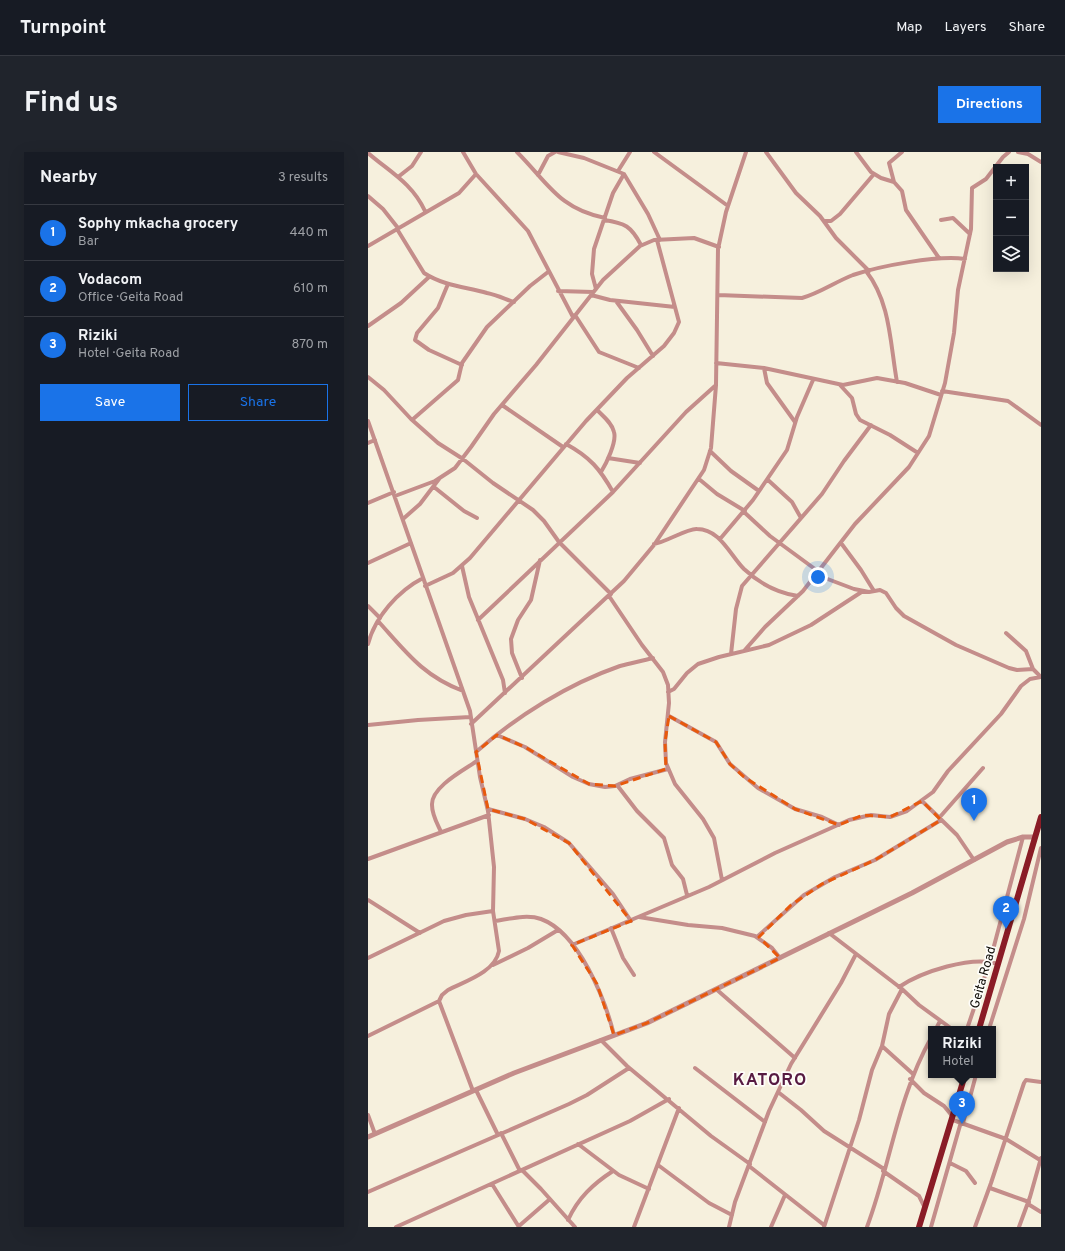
<!DOCTYPE html>
<html lang="en">
<head>
<meta charset="utf-8">
<style>
  :root { --surface:#171b24; --page:#20242c; --text:#f1f3f6; --muted:#9ea1a6; --line:#363941; --accent:#1a73e8 }
  body { margin:0; font-family:Overpass,sans-serif; background:var(--page); color:var(--text) }
  .controls { position:absolute; right:12px; top:12px; display:grid; overflow:hidden; border-radius:0px; box-shadow:0 4px 16px #0002 }
  .controls button { width:36px; height:36px; display:grid; place-items:center; padding:0; border:0; border-bottom:1px solid var(--line); background:var(--surface); color:var(--text); font:20px sans-serif }
  .you { position:absolute; left:450px; top:425px; width:14px; height:14px; margin:-10px; border:3px solid #fff; border-radius:50%; background:#1a73e8; box-shadow:0 0 0 6px #1a73e833 }
  .badge { display:grid; place-items:center; width:26px; height:26px; border-radius:50%; background:var(--accent); color:#fff; font-size:13px; font-weight:700 }
  .pin { position:absolute; translate:-50% -33px; filter:drop-shadow(0 1px 2px #0008) }
  .pin::after { content:''; position:absolute; top:21px; width:14px; height:12px; background:inherit; clip-path:polygon(0 0,100% 0,50% 100%) }
  .popup { position:absolute; left:560px; top:874px; width:68px; height:52px; box-sizing:border-box; display:grid; place-content:center; border-radius:0px; background:var(--surface); filter:drop-shadow(0 1px 3px #0005); font-size:13px; white-space:nowrap; color:var(--muted) }
  .popup b { font-size:15px; color:var(--text) }
  .popup::after { content:''; position:absolute; left:50%; top:100%; margin-left:-8px; border:8px solid transparent; border-top-color:var(--surface) }
  .list { margin:0; padding:0; list-style:none }
  h2 { display:flex; justify-content:space-between; align-items:center; height:52px; margin:0; padding:0 16px; font-size:17px }
  h2 small { font-size:13px; font-weight:400; color:var(--muted) }
  .list li { display:grid; grid-template-columns:26px 1fr auto; gap:12px; align-items:center; box-sizing:border-box; height:56px; padding:0 16px; border-top:1px solid var(--line) }
  .list b { display:block; font-size:15px; white-space:nowrap }
  .list p { margin:0; font-size:13px; white-space:nowrap; color:var(--muted) }
  .list em { font-size:13px; font-style:normal; color:var(--muted) }
  .actions { display:flex; gap:8px; padding:12px 16px }
  .actions a { flex:1; padding:9px 0; border:1px solid var(--accent); border-radius:0px; text-align:center; font-size:14px; color:var(--accent) }
  .actions .main { background:var(--accent); color:#fff }
  .icon { flex:none; width:22px; height:22px; fill:none; stroke:currentColor; stroke-width:2; stroke-linecap:round; stroke-linejoin:round }
  .map { position:relative; flex:none; width:673px; height:1075px; overflow:hidden; border-radius:0px }
  header { display:flex; align-items:center; gap:24px; box-sizing:border-box; height:56px; padding:0 20px; background:var(--surface); border-bottom:1px solid var(--line) }
  header strong { font-size:19px }
  nav { display:flex; gap:22px; margin-inline-start:auto; font-size:14px }
  .intro { display:flex; align-items:center; justify-content:space-between; box-sizing:border-box; height:96px; padding:0 24px }
  h1 { margin:0; font-size:28px }
  .button { padding:10px 18px; border-radius:0px; background:var(--accent); color:#fff; font-size:14px; font-weight:700 }
  main { display:flex; gap:24px; padding:0 24px }
  aside { flex:1; background:var(--surface); border-radius:0px; box-shadow:0 4px 16px #0002 }
  .map>svg:first-child { display:block }
  .lines { fill:none; stroke-linecap:round; stroke-linejoin:round }
  .minor { stroke:#c48d8a; stroke-width:4 }
  .tertiary { stroke:#c48d8a; stroke-width:5 }
  .trunk { stroke:#8a1c26; stroke-width:6 }
  .marked { fill:none; stroke:#e8590c; stroke-width:3; stroke-dasharray:8 5; stroke-linejoin:round }
  .labels { text-anchor:middle; stroke-width:3.5; stroke-linejoin:round; paint-order:stroke }
  .street-label { font-size:13px; fill:#100e08; stroke:#fefdf9 }
  .district-label { font-size:17px; font-weight:bold; letter-spacing:1px; fill:#571b42; stroke:#fefdf9 }
</style>
</head>
<body>
<header>
<strong>Turnpoint</strong>
<nav><a>Map</a><a>Layers</a><a>Share</a></nav>
</header>
<div class="intro"><h1>Find us</h1><a class="button">Directions</a></div>
<main>
<aside>
<h2>Nearby<small>3 results</small></h2>
<ul class="list">
<li><span class="badge">1</span><div><b>Sophy mkacha grocery</b><p>Bar</p></div><em>440 m</em></li>
<li><span class="badge">2</span><div><b>Vodacom</b><p>Office · Geita Road</p></div><em>610 m</em></li>
<li><span class="badge">3</span><div><b>Riziki</b><p>Hotel · Geita Road</p></div><em>870 m</em></li>
</ul>
<div class="actions"><a class="main">Save</a><a>Share</a></div>
</aside>
<div class="map">
<svg width="673" height="1075" viewBox="0 0 673 1075">
  <rect width="100%" height="100%" fill="#f6f0dd"/>
  <g class="lines">
    <path class="minor" d="M 95,0 L 108,22 L 160,79 L 205,165
      M 149,0 C 180,31 191,57 237,66
      M 190,0 L 216,6 L 256,22 L 280,62 L 292,88
      M 286,0 L 360,54
      M 398,0 L 428,41 L 452,64 L 468,86 L 501,119
      M 488,0 L 503,20 L 513,26 L 526,30 L 534,39 L 538,58 L 571,106
      M 650,0 L 660,2 L 673,10
      M 0,1 C 22,20 44,31 57,59
      M 250,19 L 262,0
      M 170,23 L 180,4 L 187,0
      M 30,25 L 44,14 L 53,0
      M 526,30 L 521,11 L 534,0
      M 0,44 L 15,57 L 30,76
      M 236,68 C 257,71 263,74 273,93
      M 573,68 L 585,66 L 602,82
      M 456,69 L 463,69 L 472,62 L 506,22
      M 29,77 L 56,121 C 76,134 98,135 119,141 C 129,143 137,147 146,150
      M 0,94 L 91,41 L 108,22
      M 498,119 C 523,151 522,192 529,230
      M 80,132 L 70,156 L 49,181 L 47,188 L 61,198 L 94,213
      M 228,137 L 224,122 L 226,97 L 245,41 L 256,22
      M 190,139 L 225,140
      M 223,143 L 242,148 L 307,155
      M 350,143 L 434,146 C 452,141 467,130 485,123 C 512,114 569,103 597,107
      M 248,149 L 269,178 L 285,204
      M 207,163 L 231,200 L 271,216
      M 0,174 L 33,151 L 61,125
      M 348,211 L 396,216 L 475,233 L 509,226 L 537,231 L 573,243
      M 396,216 L 399,231 L 427,270
      M 0,225 L 16,238 L 43,267 L 70,291 L 95,307 L 125,331 L 165,358 L 176,369 L 191,390 L 243,442
      M 472,233 L 484,246 L 488,262 L 492,268 L 522,283 L 550,301
      M 574,239 L 640,249 L 673,273
      M 134,253 L 195,295
      M 229,258 C 235,264 244,271 246,280 C 249,290 238,312 233,320
      M 44,268 L 90,228 L 94,211 L 119,175 L 162,134 L 180,120
      M 0,269 L 102,559 L 112,625 L 120,659 L 126,715 L 125,759 L 131,799 C 127,820 98,829 80,838 L 74,843 L 71,849 L 105,939
      M 0,291 L 7,288
      M 198,292 C 222,305 232,317 245,340
      M 342,299 L 363,319 L 391,339
      M 240,306 L 272,311
      M 331,327 L 349,342 L 377,359
      M 400,328 L 424,350 L 433,366
      M 66,335 L 96,359 L 109,366
      M 27,344 L 67,329 L 87,316 L 103,295 L 126,262 L 168,213 L 235,128 L 272,94 L 286,88 L 326,86 L 351,95
      M 0,351 L 26,340
      M 376,360 L 402,384 L 451,420
      M 35,367 L 52,352 L 71,327
      M 352,387 L 385,348 L 419,298 L 429,265 L 445,228
      M 473,391 L 493,418 L 506,439
      M 286,392 C 298,390 320,376 329,377 C 352,377 362,403 376,417 C 391,431 410,441 430,444
      M 0,411 L 43,391
      M 94,414 L 101,445 L 135,528 L 137,541
      M 449,423 L 486,437 L 501,440 L 512,438 L 518,441 L 528,456 L 536,464 L 588,493 L 641,516 L 649,518 L 665,517
      M 57,434 L 85,421 L 102,406 L 218,269 L 259,226 L 296,194 L 306,181 L 311,170 L 289,88
      M 241,444 L 274,493 L 295,520 L 300,533 L 301,551 L 297,590 L 298,611 L 307,632 L 335,667 L 346,686 L 354,728
      M 0,454 L 12,466
      M 110,468 L 245,340 L 318,260 L 348,233
      M 10,469 C 38,500 55,524 95,539
      M 638,481 L 658,499 L 665,517 L 673,525
      M 0,492 C 7,465 30,439 55,426
      M 376,499 L 397,475 L 435,439 L 487,372 L 541,315 L 561,284 L 577,231 L 586,181 L 590,138 L 603,77 L 604,36 L 618,27 L 635,5 L 641,0
      M 363,502 L 368,457 L 374,434 L 454,342 L 476,309 L 503,273
      M 154,526 L 144,501 L 143,487 L 150,468 L 163,448 L 172,408
      M 300,540 L 306,537 L 319,521 L 330,512 L 351,505 L 401,493 L 443,473 L 495,439
      M 301,564 L 348,590 L 362,612 L 390,636 L 427,657 L 454,665 L 471,673
      M 103,572 L 256,429 L 286,393 L 336,318 L 343,296 L 348,233 L 350,97 L 358,60 L 378,0
      M 0,573 L 50,568 L 102,565
      M 129,583 L 157,595 L 205,625 L 221,632 L 237,635 L 247,634 L 262,627 L 300,617
      M 108,600 C 149,564 200,532 252,514 C 263,511 274,509 285,506
      M 249,633 L 269,659 L 296,686 L 304,713 L 315,727 L 319,743
      M 554,649 L 589,683 L 606,708
      M 120,657 L 157,667 L 176,675 L 201,691 L 245,742 L 263,769
      M 571,666 L 615,616
      M 73,680 C 69,671 64,663 64,653 C 63,635 96,618 109,609
      M 0,707 L 121,663
      M 0,748 L 52,781
      M 271,765 L 320,773 L 354,776 L 387,784 L 404,796 L 412,806
      M 127,769 C 141,767 159,762 173,767 C 211,781 237,847 246,883
      M 243,776 L 255,806 L 266,823
      M 461,781 L 534,837 L 551,853 L 584,877
      M 390,784 L 436,743 L 467,725 L 507,708 L 573,668
      M 204,793 L 341,735 L 407,701 L 481,668 L 503,663 L 522,665 L 539,659 L 565,640 L 580,619 L 633,562 L 653,534 L 662,527 L 673,525
      M 0,806 L 76,769 L 98,763 L 125,759
      M 125,813 L 160,796 L 190,778
      M 531,835 C 553,820 604,803 630,812
      M 348,837 L 427,906
      M 568,877 L 572,869
      M 599,877 L 622,809 L 655,685
      M 621,877 L 656,767 L 673,696
      M 0,884 L 71,849
      M 233,888 L 259,914 L 343,984 L 382,1012
      M 514,894 L 545,922
      M 327,916 L 397,970
      M 542,927 L 556,941 L 576,954 L 585,965
      M 108,938 L 130,983
      M 410,940 L 433,958 L 456,979 L 516,1017
      M 0,963 L 7,982
      M 585,968 L 638,987 L 672,1008
      M 595,971 L 608,923
      M 133,981 L 152,1019
      M 210,992 L 251,1023 L 281,1037
      M 582,1011 L 598,1019 L 607,1031
      M 290,1013 L 341,1051 L 364,1063
      M 381,1014 L 456,1073
      M 154,1018 L 173,1037 L 207,1075
      M 515,1019 L 551,1044 L 557,1056
      M 124,1032 L 151,1075
      M 622,1036 L 661,1050
      M 0,1040 L 201,952 L 219,943 L 261,916
      M 660,1052 L 673,1060
      M 200,1068 C 210,1046 225,1032 245,1019
      M 151,1074 L 182,1047
      M 28,1075 L 262,969 L 301,947
      M 266,1075 L 311,956
      M 361,1075 L 367,1050 L 401,959 L 423,912 L 473,831 L 488,802
      M 403,1075 L 417,1043
      M 456,1075 L 491,968 L 504,918 L 514,894 L 521,862 L 534,837
      M 499,1075 C 523,1011 529,947 563,886
      M 563,1075 L 593,970
      M 607,1075 L 623,1031 L 656,931 L 658,928 L 673,930
      M 651,1075 L 662,1045 L 673,1006"/>
    <path class="tertiary" d="M 0,985 L 146,921 L 279,871 L 544,741 L 639,690 L 655,685 L 667,685"/>
    <path class="trunk" d="M 611,877 L 673,665
      M 551,1075 L 597,923"/>
  </g>
  <path class="marked" d="M 301,564 L 348,590 L 362,612 L 376,625 L 427,657 L 471,673 L 495,663 L 522,665 L 554,649 L 573,668 L 507,708 L 454,732 L 423,753 L 391,785 L 412,806 L 279,871 L 246,883 L 229,832 L 204,793 L 263,769 L 201,691 L 157,667 L 120,657 L 108,600 L 129,583 L 157,595 L 221,632 L 247,634 L 298,617 L 297,590 Z"/>
  <g class="labels">
    <g class="street-label">
      <text transform="translate(614 825) rotate(-74)" y="5">Geita Road</text>
    </g>
    <g class="district-label">
      <text x="402" y="933">KATORO</text>
    </g>
  </g>
</svg>
<div class="controls">
<button>+</button>
<button>−</button>
<button><svg class="icon" aria-label="layers" viewBox="0 0 24 24"><path d="M12 4l9 5-9 5-9-5zM3 14l9 5 9-5"/></svg></button>
</div>
<div class="you"></div>
<div class="pin badge" style="left:606px;top:669px">1</div>
<div class="pin badge" style="left:638px;top:777px">2</div>
<div class="pin badge" style="left:594px;top:972px">3</div>
<div class="popup"><b>Riziki</b>Hotel</div>
</div>
</main>
</body>
</html>
